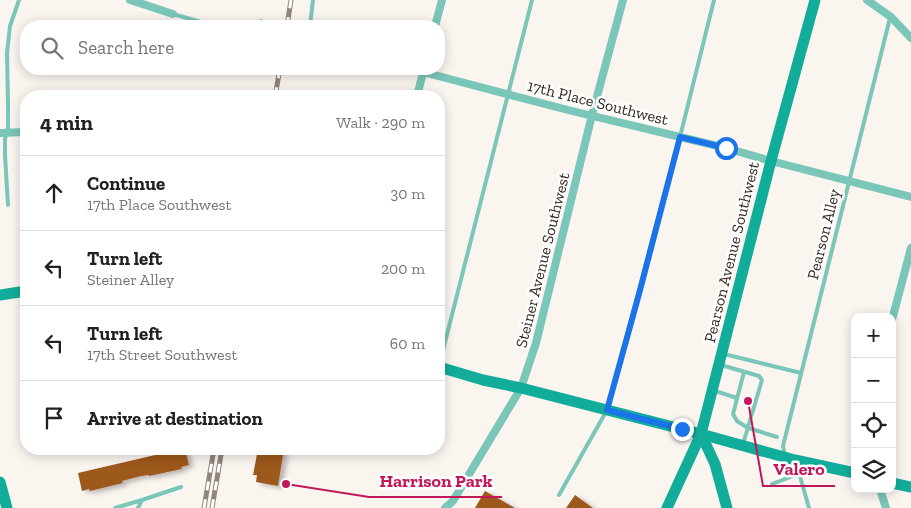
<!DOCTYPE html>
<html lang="en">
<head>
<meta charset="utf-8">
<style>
  :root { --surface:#fff; --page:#f6f6f6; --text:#202124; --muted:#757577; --line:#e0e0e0 }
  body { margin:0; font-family:"Zilla Slab",serif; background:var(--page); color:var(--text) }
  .controls { position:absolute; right:15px; bottom:15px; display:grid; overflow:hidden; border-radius:10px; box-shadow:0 2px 12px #0003 }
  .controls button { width:45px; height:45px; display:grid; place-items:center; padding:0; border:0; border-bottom:1px solid var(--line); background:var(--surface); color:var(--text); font:25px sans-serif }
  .stop { position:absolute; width:15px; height:15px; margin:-11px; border:4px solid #1a73e8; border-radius:50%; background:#fff }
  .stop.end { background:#1a73e8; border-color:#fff; box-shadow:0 1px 5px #0008 }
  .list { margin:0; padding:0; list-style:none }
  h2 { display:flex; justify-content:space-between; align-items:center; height:65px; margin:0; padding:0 20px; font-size:21px }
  h2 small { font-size:16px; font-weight:400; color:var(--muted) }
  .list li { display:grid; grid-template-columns:32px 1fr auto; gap:15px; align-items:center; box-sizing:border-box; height:75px; padding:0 20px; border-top:1px solid var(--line) }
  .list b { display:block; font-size:19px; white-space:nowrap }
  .list p { margin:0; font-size:16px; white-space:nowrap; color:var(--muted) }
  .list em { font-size:16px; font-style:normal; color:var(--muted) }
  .icon { flex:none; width:28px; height:28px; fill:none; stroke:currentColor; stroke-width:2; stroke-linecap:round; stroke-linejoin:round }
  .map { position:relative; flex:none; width:911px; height:508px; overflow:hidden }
  .search { position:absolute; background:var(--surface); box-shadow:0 2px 12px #0003; left:20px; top:20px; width:425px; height:55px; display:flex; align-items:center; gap:12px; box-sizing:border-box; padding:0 18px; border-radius:20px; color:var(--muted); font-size:19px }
  .panel { position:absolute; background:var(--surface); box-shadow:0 2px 12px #0003; left:20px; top:90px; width:425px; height:365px; border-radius:20px }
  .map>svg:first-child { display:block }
  .building { fill:#9d581f; filter:url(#shadow) }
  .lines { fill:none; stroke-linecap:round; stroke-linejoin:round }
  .lane { stroke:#7ac6b8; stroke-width:4 }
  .street { stroke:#7ac6b8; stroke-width:8 }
  .secondary { stroke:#12ad9a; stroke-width:11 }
  .rail-casing { stroke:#8f867e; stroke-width:5 }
  .rail { stroke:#fff; stroke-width:3; stroke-dasharray:9; stroke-linecap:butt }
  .route { stroke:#1a73e8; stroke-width:6 }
  .labels { text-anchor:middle; stroke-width:5; stroke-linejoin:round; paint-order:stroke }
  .street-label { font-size:16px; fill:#34281f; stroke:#fff }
  .leader { fill:none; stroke:#c2185b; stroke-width:2 }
  .callout-dot { fill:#c2185b; stroke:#fff; stroke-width:2 }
  .callout-label { font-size:18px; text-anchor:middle; font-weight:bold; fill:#c2185b; stroke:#fff; stroke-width:5; stroke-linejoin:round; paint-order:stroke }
</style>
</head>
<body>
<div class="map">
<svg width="911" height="508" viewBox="0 0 911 508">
  <defs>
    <filter id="shadow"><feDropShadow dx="4.5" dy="2.5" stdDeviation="2.5" flood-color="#0004"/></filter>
  </defs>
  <rect width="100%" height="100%" fill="#fbf5f0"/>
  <path class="building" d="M 181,449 L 185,449 L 189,465 L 181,467 L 182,469 L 149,476 L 149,475 L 141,476 L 122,481 L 123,483 L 90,491 L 89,489 L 82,491 L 78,473 Z
    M 258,449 L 284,449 L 278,486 L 256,482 L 257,475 L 253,475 Z
    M 485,491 L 515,508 L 475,508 Z
    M 575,495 L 593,508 L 566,508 Z"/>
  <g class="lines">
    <path class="lane" d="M 173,14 L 215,26
      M 256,26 L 261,21
      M 310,26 L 313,0
      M 410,69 L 423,72
      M 8,205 L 5,155 L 5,139 L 8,128 L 8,103 L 7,53 L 10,26 L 19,0
      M 724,354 L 801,373
      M 439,361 L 441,358 L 532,0
      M 721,365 L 759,376 L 762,380 L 743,444
      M 744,372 L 733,414 L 737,421 L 748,428 L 777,437
      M 715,391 L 737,398
      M 785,455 L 783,446 L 890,18
      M 796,462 L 809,508
      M 772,484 L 793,476 L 800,475
      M 559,495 L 607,410 L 682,129 L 714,0
      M 115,508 L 142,500
      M 138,508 L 142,500 L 181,487"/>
    <path class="street" d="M 130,0 L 173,14
      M 867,0 L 891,17 L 911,38
      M 435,26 L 442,0
      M 423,72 L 568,110 L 726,148 L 771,161 L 911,197
      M 417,96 L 424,69
      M 0,133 L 26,132
      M 892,320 L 911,248
      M 880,489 L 886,508
      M 445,508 L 453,501 L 521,388 L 536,343 L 592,115 L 623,0"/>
    <path class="secondary" d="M 0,295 L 26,291
      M 439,367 L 483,380 L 521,388 L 701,434 L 795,460 L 855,473
      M 701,434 L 715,464 L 727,508
      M 0,482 L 7,508
      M 892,483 L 911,487
      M 667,508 L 701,434 L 771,161 L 815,0"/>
    <g class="rail-casing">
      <path id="rail" d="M 287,26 L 291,0
        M 275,96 L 280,69
        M 204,508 L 214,449
        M 212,508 L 222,449"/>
    </g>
    <use href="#rail" class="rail"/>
  </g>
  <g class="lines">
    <path class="route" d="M 682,429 L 607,410 L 639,294 L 680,137 L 726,148"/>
  </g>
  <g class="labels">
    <g class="street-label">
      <text transform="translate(598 102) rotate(14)" y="6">17th Place Southwest</text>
      <text transform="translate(823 234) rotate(-76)" y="6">Pearson Alley</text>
      <text transform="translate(731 252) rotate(-76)" y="6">Pearson Avenue Southwest</text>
      <text transform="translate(542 260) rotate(-76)" y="6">Steiner Avenue Southwest</text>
    </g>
  </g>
  <path class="leader" d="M748 401L763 486H835M286 484L369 497H502"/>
  <g class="callout-dot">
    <circle cx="748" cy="401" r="5"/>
    <circle cx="286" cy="484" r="5"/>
  </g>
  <g class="callout-label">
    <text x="799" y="475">Valero</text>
    <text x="436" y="487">Harrison Park</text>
  </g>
</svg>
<div class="controls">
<button>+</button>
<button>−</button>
<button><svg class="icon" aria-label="locate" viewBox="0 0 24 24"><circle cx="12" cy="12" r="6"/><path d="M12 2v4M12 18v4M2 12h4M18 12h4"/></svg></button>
<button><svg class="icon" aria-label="layers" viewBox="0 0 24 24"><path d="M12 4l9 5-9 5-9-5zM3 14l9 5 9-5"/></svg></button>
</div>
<div class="stop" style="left:726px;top:148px"></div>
<div class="stop end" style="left:682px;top:429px"></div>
<div class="search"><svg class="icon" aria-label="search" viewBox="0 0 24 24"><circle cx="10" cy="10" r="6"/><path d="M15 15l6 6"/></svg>Search here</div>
<section class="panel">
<h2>4 min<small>Walk · 290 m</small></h2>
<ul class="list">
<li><svg class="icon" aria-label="ahead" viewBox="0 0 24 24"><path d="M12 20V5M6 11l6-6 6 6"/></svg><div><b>Continue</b><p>17th Place Southwest</p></div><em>30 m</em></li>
<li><svg class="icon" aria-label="left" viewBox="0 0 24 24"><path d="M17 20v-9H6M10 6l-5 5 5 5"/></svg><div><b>Turn left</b><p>Steiner Alley</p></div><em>200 m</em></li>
<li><svg class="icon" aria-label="left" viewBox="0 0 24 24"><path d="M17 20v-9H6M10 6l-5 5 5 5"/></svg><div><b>Turn left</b><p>17th Street Southwest</p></div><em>60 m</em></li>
<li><svg class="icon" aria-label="arrive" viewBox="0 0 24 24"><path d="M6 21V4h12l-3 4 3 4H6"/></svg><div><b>Arrive at destination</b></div></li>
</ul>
</section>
</div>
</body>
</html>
